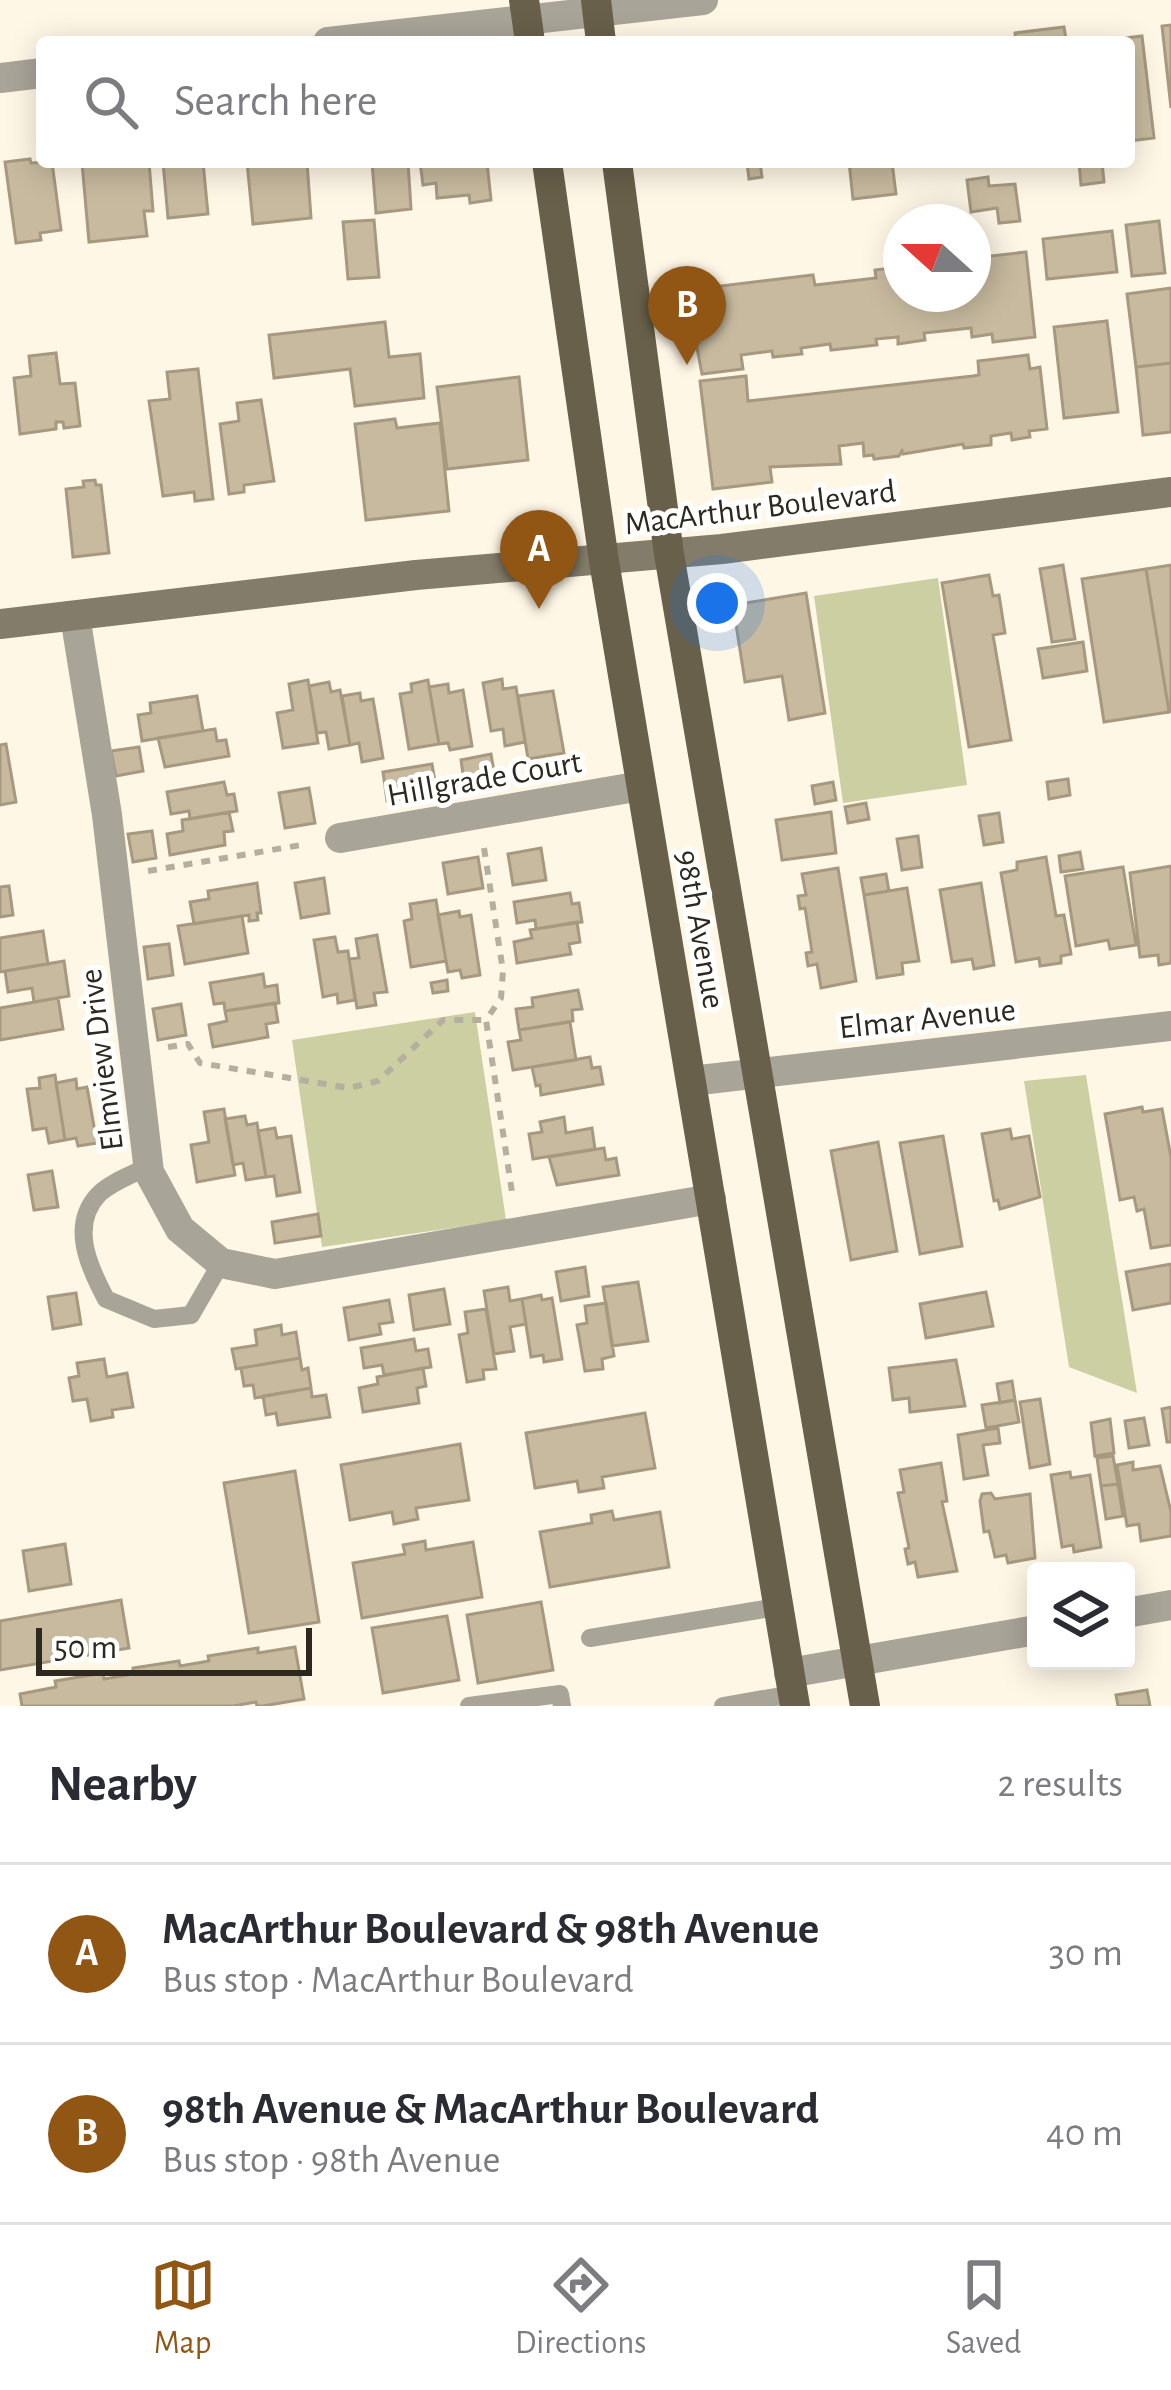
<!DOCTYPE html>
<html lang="en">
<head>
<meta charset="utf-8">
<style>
  :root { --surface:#fff; --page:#f7f7f7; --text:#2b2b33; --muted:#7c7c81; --line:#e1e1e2; --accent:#915514 }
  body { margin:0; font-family:"Alegreya Sans",sans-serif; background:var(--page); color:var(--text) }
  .controls { position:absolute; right:36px; bottom:36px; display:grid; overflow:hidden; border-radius:12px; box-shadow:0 6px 30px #0003 }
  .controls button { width:108px; height:108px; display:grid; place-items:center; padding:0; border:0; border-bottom:3px solid var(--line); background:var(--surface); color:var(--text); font:60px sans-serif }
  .compass { position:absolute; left:883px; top:204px; width:108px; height:108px; border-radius:50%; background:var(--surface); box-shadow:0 6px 30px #0003; rotate:291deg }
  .scale { position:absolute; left:36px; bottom:30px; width:276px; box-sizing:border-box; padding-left:12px; border:6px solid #2e291e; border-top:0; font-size:33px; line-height:42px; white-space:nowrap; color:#2e291e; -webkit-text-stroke:9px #fff; paint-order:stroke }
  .you { position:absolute; left:717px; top:603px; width:42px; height:42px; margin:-30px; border:9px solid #fff; border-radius:50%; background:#1a73e8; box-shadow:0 0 0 18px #1a73e833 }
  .badge { display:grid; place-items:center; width:78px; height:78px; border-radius:50%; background:var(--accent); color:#fff; font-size:39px; font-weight:700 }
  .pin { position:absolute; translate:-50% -99px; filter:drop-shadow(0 3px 6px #0008) }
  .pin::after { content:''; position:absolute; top:63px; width:42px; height:36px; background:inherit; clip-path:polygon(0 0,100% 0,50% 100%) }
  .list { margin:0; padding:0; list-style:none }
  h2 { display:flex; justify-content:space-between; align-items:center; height:156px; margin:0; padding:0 48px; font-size:51px }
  h2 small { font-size:39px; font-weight:400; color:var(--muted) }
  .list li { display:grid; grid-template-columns:78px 1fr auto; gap:36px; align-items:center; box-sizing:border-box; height:180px; padding:0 48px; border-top:3px solid var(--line) }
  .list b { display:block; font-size:45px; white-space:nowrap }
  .list p { margin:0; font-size:39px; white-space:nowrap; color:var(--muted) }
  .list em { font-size:39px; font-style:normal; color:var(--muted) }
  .icon { flex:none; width:66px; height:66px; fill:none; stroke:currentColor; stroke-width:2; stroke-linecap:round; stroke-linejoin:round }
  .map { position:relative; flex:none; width:1171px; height:1706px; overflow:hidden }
  .search { position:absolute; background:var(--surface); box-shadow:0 6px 30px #0003; left:36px; right:36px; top:36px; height:132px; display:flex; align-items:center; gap:30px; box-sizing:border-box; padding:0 42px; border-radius:12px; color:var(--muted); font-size:45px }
  .sheet { height:516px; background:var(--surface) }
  nav { display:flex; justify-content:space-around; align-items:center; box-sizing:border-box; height:168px; border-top:3px solid var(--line); background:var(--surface); font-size:33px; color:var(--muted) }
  nav a { display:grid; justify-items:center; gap:6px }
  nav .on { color:var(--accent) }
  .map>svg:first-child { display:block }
  .green { fill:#cbcfa2 }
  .building { fill:#c7ba9f; stroke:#a6997f; stroke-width:3 }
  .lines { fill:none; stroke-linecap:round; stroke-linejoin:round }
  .path { stroke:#b6afa0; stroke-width:6; stroke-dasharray:9 9; stroke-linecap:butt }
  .lane { stroke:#a9a498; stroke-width:18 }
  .street { stroke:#a9a498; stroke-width:30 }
  .secondary { stroke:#837c6a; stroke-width:30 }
  .primary { stroke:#68604a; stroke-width:30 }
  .labels { text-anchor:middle; stroke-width:10; stroke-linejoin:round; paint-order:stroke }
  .street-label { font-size:33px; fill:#2e291e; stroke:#fff }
</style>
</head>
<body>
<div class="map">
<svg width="1171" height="1706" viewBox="0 0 1171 1706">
  <rect width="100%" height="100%" fill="#fff7e6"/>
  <path class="green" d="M 938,578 L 967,785 L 843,803 L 814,596 Z
    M 475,1012 L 506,1220 L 322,1247 L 292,1040 Z
    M 1086,1075 L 1137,1393 L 1069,1367 L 1024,1081 Z"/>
  <path class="building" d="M 1171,25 L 1171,108 L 1162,26 Z
    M 1064,27 L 1066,39 L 1072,38 L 1072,42 L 1016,42 L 1015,33 Z
    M 1142,36 L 1154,138 L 1129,141 L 1129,42 L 1100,41 Z
    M 30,159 L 31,163 L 52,162 L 61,230 L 40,233 L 41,240 L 16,243 L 5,162 Z
    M 149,162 L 153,211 L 144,211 L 147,236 L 89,242 L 82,163 Z
    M 163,162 L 203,162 L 208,214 L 168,218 Z
    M 247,162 L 307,162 L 311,218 L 253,224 Z
    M 372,162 L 408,162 L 411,209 L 376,213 Z
    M 420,162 L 487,162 L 491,200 L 470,203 L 469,195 L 437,198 L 436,183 L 423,185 Z
    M 760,162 L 762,177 L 749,179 L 747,163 Z
    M 849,162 L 892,162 L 896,194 L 853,199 Z
    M 1079,162 L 1102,162 L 1104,182 L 1081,185 Z
    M 988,177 L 989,186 L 1015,184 L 1020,221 L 999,223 L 997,208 L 971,212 L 967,180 Z
    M 374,220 L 379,277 L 348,279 L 343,222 Z
    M 1159,221 L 1165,273 L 1132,276 L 1126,225 Z
    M 1112,231 L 1117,272 L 1047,279 L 1043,239 Z
    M 1026,252 L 1035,337 L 993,342 L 992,334 L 972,337 L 971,328 L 924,333 L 925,340 L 898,344 L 898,337 L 876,339 L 877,345 L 831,350 L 830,344 L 801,348 L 802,354 L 773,357 L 772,351 L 741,355 L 743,369 L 702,374 L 694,332 L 697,332 L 695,314 L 699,313 L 696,289 L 813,275 L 815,285 L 876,278 L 875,270 L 901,267 L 901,294 L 973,294 L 973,258 Z
    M 1171,288 L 1171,363 L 1136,367 L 1127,294 Z
    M 1107,321 L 1118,412 L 1064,418 L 1054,327 Z
    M 385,322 L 389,357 L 420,354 L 424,398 L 355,406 L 350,369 L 274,378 L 269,335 Z
    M 56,353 L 60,384 L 75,383 L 80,426 L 64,428 L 63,422 L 56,422 L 56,429 L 20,434 L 14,378 L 31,376 L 29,356 Z
    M 1028,355 L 1030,369 L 1040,367 L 1047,429 L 1029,431 L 1030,437 L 1012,440 L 1011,433 L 991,436 L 991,445 L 964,448 L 963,444 L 903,454 L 902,451 L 899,456 L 874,459 L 873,455 L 864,456 L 863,443 L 839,446 L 841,464 L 770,467 L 772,482 L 713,489 L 700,381 L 746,376 L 748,401 L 973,376 L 979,375 L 978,361 Z
    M 1171,363 L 1171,432 L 1143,435 L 1136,367 Z
    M 198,369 L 213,499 L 195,501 L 194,492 L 163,496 L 149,401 L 170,399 L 167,372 Z
    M 519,377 L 528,460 L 447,469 L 437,387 Z
    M 261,400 L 274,481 L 244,485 L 244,492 L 229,494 L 220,424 L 239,421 L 237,403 Z
    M 395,419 L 397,428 L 440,423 L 449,511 L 366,520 L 355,424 Z
    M 95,480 L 96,485 L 101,485 L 109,553 L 73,557 L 66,489 L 84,487 L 83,481 Z
    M 1063,565 L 1075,639 L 1052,642 L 1040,569 Z
    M 1171,565 L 1171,711 L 1169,712 L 1146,569 Z
    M 1146,569 L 1169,712 L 1104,722 L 1082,579 Z
    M 989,575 L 993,596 L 999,595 L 1005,633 L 993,635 L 1011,740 L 969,747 L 942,583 Z
    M 806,593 L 825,713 L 789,720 L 782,676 L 745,682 L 733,605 Z
    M 1083,642 L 1087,671 L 1043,678 L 1038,649 Z
    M 502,679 L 503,689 L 516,687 L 525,742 L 505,746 L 503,729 L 491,731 L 483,683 Z
    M 308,680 L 318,743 L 283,748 L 277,713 L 293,710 L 289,684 Z
    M 428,680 L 439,744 L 409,749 L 400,694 L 412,692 L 411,684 Z
    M 329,682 L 331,692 L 340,690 L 350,745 L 329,749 L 326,732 L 317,733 L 309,686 Z
    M 448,684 L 449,693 L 463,690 L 472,746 L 450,750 L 448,743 L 439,744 L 429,687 Z
    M 553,691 L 564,753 L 528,759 L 518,696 Z
    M 360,693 L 361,701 L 373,699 L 383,758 L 362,762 L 359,743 L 350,745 L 342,696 Z
    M 197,696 L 203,731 L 142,741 L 138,715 L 151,713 L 150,703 Z
    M 215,729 L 217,741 L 226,740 L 229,756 L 165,767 L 158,738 Z
    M 6,744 L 16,802 L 0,805 L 0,745 Z
    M 139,747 L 143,771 L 116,776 L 111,751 Z
    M 491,754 L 496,783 L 465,788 L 461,760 Z
    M 432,764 L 437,793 L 387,801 L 383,772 Z
    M 1068,779 L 1070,795 L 1049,799 L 1047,782 Z
    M 224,782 L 227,795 L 234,794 L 237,811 L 190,819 L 189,811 L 171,814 L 167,792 Z
    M 833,782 L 836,800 L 815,804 L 812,786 Z
    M 309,788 L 315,823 L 285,828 L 279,793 Z
    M 866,803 L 869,819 L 848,823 L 845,807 Z
    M 229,812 L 233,831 L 224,832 L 225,845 L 170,855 L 167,834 L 183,831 L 182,820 Z
    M 831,812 L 836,853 L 782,860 L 776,820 Z
    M 999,813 L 1003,842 L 984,845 L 979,816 Z
    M 152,831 L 156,858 L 133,862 L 128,834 Z
    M 918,836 L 922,867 L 902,870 L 897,839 Z
    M 541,848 L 546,880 L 513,885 L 508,854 Z
    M 1080,852 L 1083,869 L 1061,872 L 1059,856 Z
    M 478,857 L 483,888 L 448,894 L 443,863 Z
    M 1046,857 L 1056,916 L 1064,915 L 1071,954 L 1061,956 L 1061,963 L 1040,966 L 1039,958 L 1016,962 L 1001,873 L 1017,870 L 1017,862 Z
    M 1171,866 L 1171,963 L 1159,965 L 1158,955 L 1140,957 L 1130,873 Z
    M 1123,867 L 1136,945 L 1110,949 L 1108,940 L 1076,946 L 1065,876 Z
    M 838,868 L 856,981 L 821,988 L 817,964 L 808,966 L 806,953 L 812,952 L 805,908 L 800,909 L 798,896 L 806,895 L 802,874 Z
    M 886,874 L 889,891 L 864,895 L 861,878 Z
    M 324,878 L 329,913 L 301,918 L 295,883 Z
    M 257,883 L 261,913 L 257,913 L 258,920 L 249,921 L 249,915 L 194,924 L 190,902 L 209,899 L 208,891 Z
    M 981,883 L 994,965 L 974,969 L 972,959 L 952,962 L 940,890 Z
    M 9,886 L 13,915 L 0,917 L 0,887 Z
    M 907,888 L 919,961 L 902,963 L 903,974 L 877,978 L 864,895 Z
    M 570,893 L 572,904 L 579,903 L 582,922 L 536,929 L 535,920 L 517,923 L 514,902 Z
    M 436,900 L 446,961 L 411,967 L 404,921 L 412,919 L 410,904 Z
    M 459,911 L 460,917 L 471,915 L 480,975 L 462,978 L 460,970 L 448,972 L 438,915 Z
    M 242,916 L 248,953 L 185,964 L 178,926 Z
    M 577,922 L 580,942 L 569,944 L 571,954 L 517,963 L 514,942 L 532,938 L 530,930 Z
    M 43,931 L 48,964 L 0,972 L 0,938 Z
    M 377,935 L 387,992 L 374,993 L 376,1005 L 357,1008 L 349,959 L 359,958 L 356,939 Z
    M 335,937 L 338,952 L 348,951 L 355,1000 L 338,1003 L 337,994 L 323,997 L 314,940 Z
    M 169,944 L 173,975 L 148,979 L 144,947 Z
    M 64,961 L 69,996 L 34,1002 L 32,988 L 8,992 L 5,971 Z
    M 263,974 L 265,987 L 277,985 L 279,1003 L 225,1011 L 224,1003 L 214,1004 L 210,983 Z
    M 447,980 L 448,991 L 433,993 L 431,983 Z
    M 578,990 L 582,1009 L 572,1010 L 573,1021 L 519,1030 L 516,1009 L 533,1007 L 532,998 Z
    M 58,998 L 63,1029 L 0,1040 L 0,1008 Z
    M 275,1003 L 278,1022 L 266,1024 L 268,1037 L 213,1047 L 209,1025 L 227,1021 L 225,1011 Z
    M 181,1004 L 186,1035 L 158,1040 L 153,1009 Z
    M 570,1022 L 576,1060 L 513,1070 L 508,1042 L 521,1040 L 519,1030 Z
    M 590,1057 L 592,1068 L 600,1067 L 603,1084 L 541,1095 L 540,1085 L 536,1086 L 532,1067 Z
    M 55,1075 L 65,1140 L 49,1143 L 46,1128 L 33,1130 L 27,1089 L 40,1088 L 39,1078 Z
    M 76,1079 L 77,1089 L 87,1087 L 97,1143 L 78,1146 L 76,1138 L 65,1140 L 56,1083 Z
    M 1142,1107 L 1143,1112 L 1162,1109 L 1171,1157 L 1171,1245 L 1151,1248 L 1144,1209 L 1137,1211 L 1134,1197 L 1120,1200 L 1105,1114 Z
    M 224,1109 L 235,1175 L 197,1182 L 191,1145 L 209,1142 L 204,1112 Z
    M 245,1116 L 247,1125 L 257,1123 L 266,1177 L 246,1180 L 243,1163 L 233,1165 L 225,1119 Z
    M 564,1117 L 566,1133 L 592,1128 L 595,1149 L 533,1159 L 529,1134 L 542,1132 L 540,1122 Z
    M 275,1128 L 277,1138 L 291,1136 L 300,1192 L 277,1196 L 274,1176 L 266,1177 L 258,1131 Z
    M 1010,1129 L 1012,1139 L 1029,1136 L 1040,1197 L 1000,1209 L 998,1200 L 994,1201 L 982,1134 Z
    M 943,1136 L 962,1246 L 920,1254 L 900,1143 Z
    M 878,1142 L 897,1251 L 851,1260 L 831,1151 Z
    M 604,1148 L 606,1160 L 616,1158 L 619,1175 L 557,1185 L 549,1157 Z
    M 52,1171 L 58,1207 L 34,1210 L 28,1175 Z
    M 318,1214 L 321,1236 L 275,1243 L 272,1222 Z
    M 1171,1264 L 1171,1303 L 1133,1310 L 1126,1272 Z
    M 585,1267 L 589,1296 L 561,1301 L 556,1272 Z
    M 638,1282 L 648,1341 L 612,1346 L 603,1287 Z
    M 508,1287 L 510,1301 L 522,1299 L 526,1324 L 510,1327 L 514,1351 L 494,1354 L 484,1291 Z
    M 444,1289 L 450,1324 L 414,1330 L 409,1295 Z
    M 986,1292 L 993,1326 L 926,1338 L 920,1304 Z
    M 76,1293 L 81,1324 L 53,1329 L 48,1297 Z
    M 541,1295 L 542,1300 L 552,1298 L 562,1359 L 544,1362 L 543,1355 L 531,1357 L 522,1299 Z
    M 389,1300 L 393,1322 L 379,1324 L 381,1334 L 349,1340 L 344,1308 Z
    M 606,1303 L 614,1356 L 602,1359 L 603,1369 L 585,1371 L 577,1325 L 587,1323 L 585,1306 Z
    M 486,1309 L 496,1369 L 483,1370 L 484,1379 L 467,1382 L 459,1335 L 468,1333 L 465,1312 Z
    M 281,1325 L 282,1335 L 296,1332 L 300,1358 L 236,1369 L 232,1349 L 257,1345 L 255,1330 Z
    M 414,1339 L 416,1351 L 428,1349 L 431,1367 L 384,1375 L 382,1365 L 364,1368 L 361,1348 Z
    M 300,1358 L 302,1370 L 308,1368 L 311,1388 L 255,1398 L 253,1385 L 244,1386 L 241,1368 Z
    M 104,1359 L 107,1377 L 127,1373 L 133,1407 L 112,1410 L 113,1417 L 91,1421 L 87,1399 L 73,1401 L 69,1378 L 79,1376 L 77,1363 Z
    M 956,1360 L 965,1406 L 910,1412 L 909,1398 L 893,1400 L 889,1368 Z
    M 423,1368 L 426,1386 L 417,1388 L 419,1403 L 363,1412 L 359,1388 L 378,1384 L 377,1377 Z
    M 1012,1381 L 1015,1400 L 1000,1403 L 997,1384 Z
    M 311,1388 L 312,1397 L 326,1395 L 330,1417 L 278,1425 L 276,1413 L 266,1415 L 263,1396 Z
    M 1040,1399 L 1050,1464 L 1030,1468 L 1020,1402 Z
    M 1015,1400 L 1019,1422 L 986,1428 L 982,1405 Z
    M 1171,1407 L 1171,1442 L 1167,1442 L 1162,1409 Z
    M 645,1413 L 655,1468 L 602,1477 L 604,1488 L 579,1492 L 577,1481 L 535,1488 L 526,1433 Z
    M 1144,1418 L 1149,1445 L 1129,1448 L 1125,1421 Z
    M 1110,1419 L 1114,1453 L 1095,1456 L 1091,1423 Z
    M 998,1428 L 1000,1443 L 983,1445 L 988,1475 L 964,1479 L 958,1435 Z
    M 460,1444 L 469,1500 L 416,1508 L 418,1519 L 394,1524 L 392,1512 L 350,1520 L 341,1465 Z
    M 1113,1456 L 1118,1484 L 1101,1486 L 1097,1458 Z
    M 1133,1462 L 1133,1470 L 1160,1466 L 1171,1512 L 1171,1536 L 1141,1541 L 1139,1524 L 1127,1526 L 1117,1465 Z
    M 941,1463 L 947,1501 L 942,1502 L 957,1571 L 918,1577 L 915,1562 L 908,1564 L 905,1549 L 909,1548 L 898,1493 L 904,1492 L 900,1470 Z
    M 295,1471 L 319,1622 L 249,1633 L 224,1483 Z
    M 1070,1472 L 1071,1478 L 1090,1475 L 1101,1547 L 1074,1552 L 1073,1545 L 1062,1547 L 1051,1475 Z
    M 1118,1484 L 1123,1516 L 1106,1519 L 1101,1486 Z
    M 991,1493 L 995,1499 L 1030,1494 L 1035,1558 L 1008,1563 L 1006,1555 L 995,1557 L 989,1531 L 984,1532 L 980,1501 L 982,1494 Z
    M 612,1511 L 614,1520 L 660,1512 L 669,1567 L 550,1587 L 540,1532 L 592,1523 L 591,1515 Z
    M 425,1541 L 426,1550 L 473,1542 L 482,1597 L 362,1618 L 353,1563 L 405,1554 L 403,1545 Z
    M 65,1544 L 71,1584 L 29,1591 L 23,1551 Z
    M 121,1600 L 129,1648 L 0,1670 L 0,1621 Z
    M 541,1602 L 553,1670 L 478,1683 L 467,1615 Z
    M 447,1616 L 459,1680 L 383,1693 L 372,1628 Z
    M 295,1647 L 304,1699 L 263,1706 L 257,1706 L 256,1702 L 233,1706 L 22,1706 L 20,1694 L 56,1687 L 55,1681 L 103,1673 L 104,1679 L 133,1674 L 133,1668 L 179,1661 L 180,1666 L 209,1661 L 208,1656 L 258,1648 L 258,1653 Z
    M 1147,1690 L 1150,1706 L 1118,1706 L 1116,1695 Z"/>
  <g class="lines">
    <path class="path" d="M 484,848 L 503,971 L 501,998 L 486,1020 L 513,1199
      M 148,871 L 307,844
      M 168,1047 L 188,1044 L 200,1063 L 349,1088 L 378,1081 L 443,1020 L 486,1020"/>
    <path class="lane" d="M 149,1166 C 134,1174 111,1182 99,1194 C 69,1225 89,1267 106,1299 L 154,1319 L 191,1315 L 221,1263
      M 590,1638 L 777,1607
      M 469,1706 L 560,1694 L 562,1706
      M 723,1706 L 793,1694"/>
    <path class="street" d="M 328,42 L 703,0
      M 0,78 L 42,73
      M 75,616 L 107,815 L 149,1172 L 180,1229 L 221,1263 L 275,1274 L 711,1199
      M 340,838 L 641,786
      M 691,1081 L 1171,1026
      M 1126,1613 L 1171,1605
      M 789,1673 L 1036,1630"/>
    <path class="secondary" d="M 0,624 L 416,575 L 722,549 L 1171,492"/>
    <path class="primary" d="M 524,0 L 530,42
      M 596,0 L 601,42
      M 547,162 L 604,561 L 795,1706
      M 617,162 L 669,554 L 865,1706"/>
  </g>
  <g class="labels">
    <g class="street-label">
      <text transform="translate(760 506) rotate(-7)" y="12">MacArthur Boulevard</text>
      <text transform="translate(484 777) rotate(-10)" y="12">Hillgrade Court</text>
      <text transform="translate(702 929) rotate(80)" y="12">98th Avenue</text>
      <text transform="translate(927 1017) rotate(-6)" y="12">Elmar Avenue</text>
      <text transform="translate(100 1060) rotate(-97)" y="12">Elmview Drive</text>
    </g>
  </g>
</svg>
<div class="controls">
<button><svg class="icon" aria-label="layers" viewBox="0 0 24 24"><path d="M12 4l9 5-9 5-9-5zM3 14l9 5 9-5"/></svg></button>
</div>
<svg class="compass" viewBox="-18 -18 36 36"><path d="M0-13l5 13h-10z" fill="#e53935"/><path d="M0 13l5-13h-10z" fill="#7c7c81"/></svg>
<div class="scale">50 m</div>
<div class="you"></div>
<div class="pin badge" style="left:539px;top:609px">A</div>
<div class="pin badge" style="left:687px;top:365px">B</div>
<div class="search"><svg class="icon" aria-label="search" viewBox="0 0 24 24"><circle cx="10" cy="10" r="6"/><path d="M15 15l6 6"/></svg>Search here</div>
</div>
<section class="sheet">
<h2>Nearby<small>2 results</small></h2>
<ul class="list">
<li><span class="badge">A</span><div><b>MacArthur Boulevard &amp; 98th Avenue</b><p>Bus stop · MacArthur Boulevard</p></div><em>30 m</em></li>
<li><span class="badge">B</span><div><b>98th Avenue &amp; MacArthur Boulevard</b><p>Bus stop · 98th Avenue</p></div><em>40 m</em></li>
</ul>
</section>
<nav>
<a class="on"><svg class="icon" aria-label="map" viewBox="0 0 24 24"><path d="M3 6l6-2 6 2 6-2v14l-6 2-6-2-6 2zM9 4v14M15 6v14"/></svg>Map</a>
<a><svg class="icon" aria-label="directions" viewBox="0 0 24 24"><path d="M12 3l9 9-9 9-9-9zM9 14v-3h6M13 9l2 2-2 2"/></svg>Directions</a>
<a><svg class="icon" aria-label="saved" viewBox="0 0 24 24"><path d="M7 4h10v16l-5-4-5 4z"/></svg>Saved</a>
</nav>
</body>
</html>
